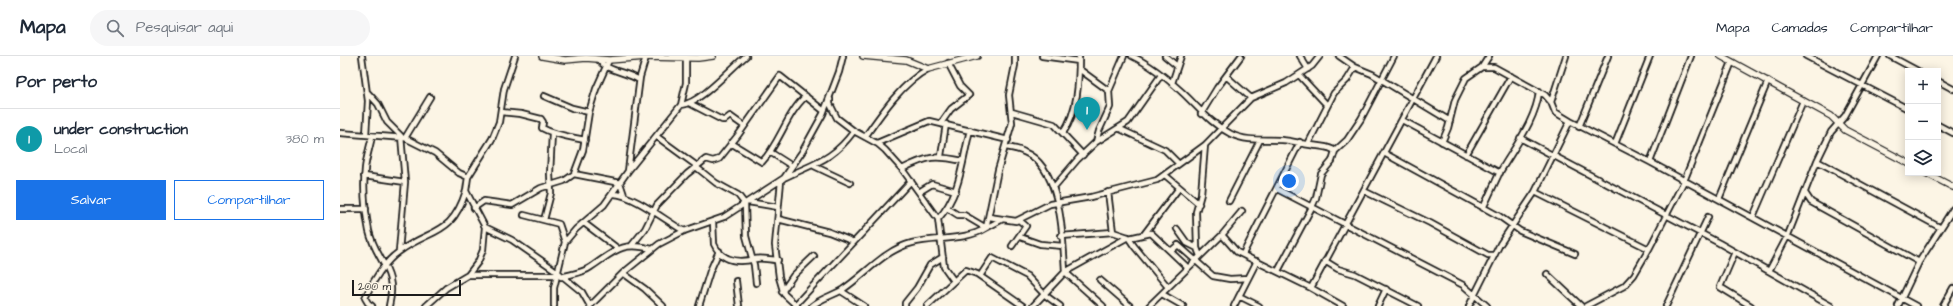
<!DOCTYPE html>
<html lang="pt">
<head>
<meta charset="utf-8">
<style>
  :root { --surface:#fff; --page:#f6f6f7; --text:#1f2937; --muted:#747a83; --line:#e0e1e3; --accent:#1a73e8 }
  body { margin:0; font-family:"Architects Daughter",sans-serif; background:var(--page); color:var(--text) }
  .controls { position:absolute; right:12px; top:12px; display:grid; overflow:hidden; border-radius:0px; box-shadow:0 2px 10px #0003 }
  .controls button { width:36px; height:36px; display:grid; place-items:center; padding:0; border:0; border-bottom:1px solid var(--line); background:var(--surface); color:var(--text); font:20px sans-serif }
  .scale { position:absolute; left:12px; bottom:10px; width:109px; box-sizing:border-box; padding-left:4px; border:2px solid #1c1c1c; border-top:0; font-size:11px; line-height:14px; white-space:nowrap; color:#1c1c1c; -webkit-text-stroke:3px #fcf5e5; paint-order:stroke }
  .you { position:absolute; left:949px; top:125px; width:14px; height:14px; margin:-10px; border:3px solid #fff; border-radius:50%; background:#1a73e8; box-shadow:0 0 0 6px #1a73e833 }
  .badge { display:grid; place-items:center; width:26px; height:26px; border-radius:50%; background:var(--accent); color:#fff; font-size:13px; font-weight:700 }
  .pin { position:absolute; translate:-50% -33px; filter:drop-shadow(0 1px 2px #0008) }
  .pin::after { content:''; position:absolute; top:21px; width:14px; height:12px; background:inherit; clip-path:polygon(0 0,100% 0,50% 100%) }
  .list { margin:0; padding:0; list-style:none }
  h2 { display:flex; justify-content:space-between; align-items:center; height:52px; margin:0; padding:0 16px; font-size:17px }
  h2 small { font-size:13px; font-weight:400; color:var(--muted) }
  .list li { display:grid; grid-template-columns:26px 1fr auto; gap:12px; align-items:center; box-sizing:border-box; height:60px; padding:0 16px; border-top:1px solid var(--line) }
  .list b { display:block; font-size:15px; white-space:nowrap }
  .list p { margin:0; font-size:13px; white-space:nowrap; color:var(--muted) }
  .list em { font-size:13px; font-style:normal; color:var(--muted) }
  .actions { display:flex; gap:8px; padding:12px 16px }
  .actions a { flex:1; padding:9px 0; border:1px solid var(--accent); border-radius:0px; text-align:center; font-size:14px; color:var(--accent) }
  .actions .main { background:var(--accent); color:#fff }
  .icon { flex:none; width:22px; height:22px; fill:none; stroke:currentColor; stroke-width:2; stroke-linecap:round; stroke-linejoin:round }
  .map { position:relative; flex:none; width:1613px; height:250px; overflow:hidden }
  header { display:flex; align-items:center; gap:24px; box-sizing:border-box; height:56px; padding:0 20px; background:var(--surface); border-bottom:1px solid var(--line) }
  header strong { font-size:19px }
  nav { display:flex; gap:22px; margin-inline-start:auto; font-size:14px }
  .search { width:280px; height:36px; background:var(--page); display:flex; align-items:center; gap:10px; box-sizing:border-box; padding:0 14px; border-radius:22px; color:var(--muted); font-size:15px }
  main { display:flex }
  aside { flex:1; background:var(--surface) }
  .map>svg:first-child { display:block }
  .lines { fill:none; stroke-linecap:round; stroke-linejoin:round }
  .minor-casing { stroke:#1c1c1c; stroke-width:8 }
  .tertiary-casing { stroke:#1c1c1c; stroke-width:8 }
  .minor { stroke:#fcf5e5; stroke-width:4.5 }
  .tertiary { stroke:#fcf5e5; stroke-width:5.5 }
</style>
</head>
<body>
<header>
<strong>Mapa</strong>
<div class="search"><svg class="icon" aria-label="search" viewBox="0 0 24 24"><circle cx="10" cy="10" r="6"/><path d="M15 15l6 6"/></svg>Pesquisar aqui</div>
<nav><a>Mapa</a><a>Camadas</a><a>Compartilhar</a></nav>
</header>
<main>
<aside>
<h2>Por perto<small></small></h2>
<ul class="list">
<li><span class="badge" style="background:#0f9aa8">1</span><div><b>under construction</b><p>Local</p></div><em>380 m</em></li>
</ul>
<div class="actions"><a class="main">Salvar</a><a>Compartilhar</a></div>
</aside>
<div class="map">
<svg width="1613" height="250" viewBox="0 0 1613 250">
  <rect width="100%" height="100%" fill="#fcf5e5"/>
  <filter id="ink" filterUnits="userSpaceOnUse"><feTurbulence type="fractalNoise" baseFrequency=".025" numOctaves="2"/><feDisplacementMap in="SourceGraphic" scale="8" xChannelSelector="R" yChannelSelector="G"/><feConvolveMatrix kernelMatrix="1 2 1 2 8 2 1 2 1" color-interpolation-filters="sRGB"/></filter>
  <g filter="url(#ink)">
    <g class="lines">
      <g class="minor-casing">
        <path id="minor" d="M 22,0 L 28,45 L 26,79
          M 702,0 L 739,5
          M 792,0 C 811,9 828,23 843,37 C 859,52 871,68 891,78 C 907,86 925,83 942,84 C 954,85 966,89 978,90 C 984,91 990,91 995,95
          M 825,0 L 837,10
          M 960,0 L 968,13
          M 999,0 L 1015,11 L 1032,18 L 1110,65
          M 1466,0 L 1568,53
          M 1550,0 L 1578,15
          M 258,3 C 267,16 286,15 299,24
          M 1142,11 L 1149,0
          M 739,13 L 769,35
          M 959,19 L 987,49
          M 886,20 L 911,42
          M 1598,25 L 1613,33
          M 832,27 L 841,0
          M 28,37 L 38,48 L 47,66 L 61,80 L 65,126 L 59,195
          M 204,40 L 232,52 L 249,56
          M 490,43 L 490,48 L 497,62 L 514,75 L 538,88 L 545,94 L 562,113 L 598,163 L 604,211 L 614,225
          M 1211,46 L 1226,0
          M 349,47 L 382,64 L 385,64 L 390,60 L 404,70
          M 341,49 C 361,47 390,13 406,0
          M 161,56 L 181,58 L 201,63 L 203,66 L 202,72 C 214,79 231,81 245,84
          M 672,56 L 714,68 L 743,99
          M 861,58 L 877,32 L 901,0
          M 1062,64 L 1160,117
          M 601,67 L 611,53 L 629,39 L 620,30 L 608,7
          M 1598,69 L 1613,77
          M 1239,71 L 1268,0
          M 780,73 L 825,94 L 839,108
          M 0,77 L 65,82 L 95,97 L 119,117 L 128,121
          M 723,77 C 738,55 739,26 739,0
          M 32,80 C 30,91 26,102 25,113 C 23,133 25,155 29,175 C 36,205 58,214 49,250
          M 316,80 L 357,110
          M 525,81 C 541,58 563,26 588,13
          M 65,82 L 90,41
          M 1180,82 L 1379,187 L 1491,250
          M 756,86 L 759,75 L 770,51 L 769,35 L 784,0
          M 1102,86 L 1108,72 L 1115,44 L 1126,22 L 1142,11 L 1154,11 L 1205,39 L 1211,46 L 1215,56 L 1230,65 L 1310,106 L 1576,250
          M 391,87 L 422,106 C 440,87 446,58 466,40
          M 537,87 L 589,65 L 668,84
          M 968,88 L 994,37 L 1007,24 L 1015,11
          M 1275,88 L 1310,0
          M 666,91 C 672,92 679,93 684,96 C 722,111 723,182 725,216 L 693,250
          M 430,96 L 452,110
          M 1044,97 L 1159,160 L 1180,175 L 1235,198
          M 1126,99 L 1171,20
          M 601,100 L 606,68
          M 1477,105 L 1601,172
          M 1310,106 L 1351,0
          M 474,110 L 510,127
          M 356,111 L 376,127 L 398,139 L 405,148 L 406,180 L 414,209 L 416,227
          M 562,113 C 588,100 594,99 623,105
          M 288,115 L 300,21 L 306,1
          M 234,118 L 280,127 L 284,139
          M 825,119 L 859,148
          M 24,120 L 65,126
          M 446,121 C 475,107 493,104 514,75
          M 441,125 L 435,189 L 439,221 L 444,238 L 457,250
          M 714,131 L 738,103 L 756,86 L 788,66 L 821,19
          M 937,133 L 1123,229 L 1147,250
          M 1024,135 L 1090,167 L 1148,199 L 1154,199
          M 579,136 L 592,128 L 616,135
          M 768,136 L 773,176
          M 1195,136 L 1309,193
          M 1465,137 L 1471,146 L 1579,206
          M 273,138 C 293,138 326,165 344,175
          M 1379,143 L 1428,25
          M 889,145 L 920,84
          M 408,146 L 438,151
          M 134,152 L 144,145 L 172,149 L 201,132 L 224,125 L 234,118 L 243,94 L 249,56 L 256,33 L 269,4
          M 607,152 L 618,159 L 624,159 L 646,172 L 661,164
          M 1143,152 C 1149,140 1154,128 1160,116 C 1174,92 1197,62 1199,35
          M 0,153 L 26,153
          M 184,159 L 219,168 L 225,186
          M 649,161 L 676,165 L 710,148 L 751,141 L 817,124 L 865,89 L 911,42 L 946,27 L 972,10 L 980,0
          M 1413,161 L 1463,45
          M 438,163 L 489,176 L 514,186
          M 598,163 C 621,138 622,105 630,74
          M 204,164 L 211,137 L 210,118 L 212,77
          M 373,166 L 374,188 C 382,206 399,207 415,203 C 421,201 431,204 438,204
          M 244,167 L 277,192
          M 145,171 L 172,184 L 215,214 L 242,236 L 250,250
          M 837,173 L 847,187 L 857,192
          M 805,177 L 839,132
          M 882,179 L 897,196 L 971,232 L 1003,250
          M 721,180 L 773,176 L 788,181 L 794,190 L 828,231
          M 680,181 L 700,188 L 723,190
          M 789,182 L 811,177 L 848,212
          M 292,189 L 305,173 L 317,149 L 347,118 L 366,103 L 373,105 L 379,103 L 399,78 L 440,20 L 484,55
          M 672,190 L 686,170 L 679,164
          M 831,195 L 838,189 L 873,220 L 890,223 L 908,222
          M 1395,196 L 1380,231 L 1411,250
          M 903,198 L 960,86
          M 860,200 L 857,192 L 856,156 L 861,138 L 865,89
          M 985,205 L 998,213 L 1015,218 L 1078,250
          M 938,215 L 972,151 L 976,142 L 981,118 L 992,105 L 995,95 L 1007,84 L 1021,63 L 1054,0
          M 1429,215 L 1448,179 L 1477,105 L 1491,76 L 1505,60 L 1538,0
          M 283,217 L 305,233 L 323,250
          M 1207,218 L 1241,250
          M 128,219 L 216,219
          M 640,220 L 652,202 L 687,220 L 705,239 L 720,250
          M 221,221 C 231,218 243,217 251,211 C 275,195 281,185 312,193
          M 760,224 L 790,250
          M 396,225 L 399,250
          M 971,232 L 1096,0
          M 501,235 L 524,250
          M 442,236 L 453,220 L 474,200
          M 822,238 L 843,250
          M 899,240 L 919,250
          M 456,248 L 571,125
          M 32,250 L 28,247 L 25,242 C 32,226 45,205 60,195 C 92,172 112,180 126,135
          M 86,250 L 106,232 L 128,219 L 138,206 L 143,194 L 145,171 L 126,135 L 128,121 L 152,83 L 159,66 L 164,33 L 175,0
          M 214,250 L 214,232 L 225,186 L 236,173 L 264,149 L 288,115 L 341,49 L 346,27 L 346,2
          M 250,250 L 283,217 L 319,188 L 344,175 L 384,161 L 444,122 L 462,96 L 483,58 L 499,16 L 503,0
          M 359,250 L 370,215 L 379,195
          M 472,250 C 481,242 492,240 502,234 C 525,219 544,194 572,187 C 595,181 626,185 646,172 L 658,114 L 672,67 L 669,39 L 675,9 L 675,0
          M 565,250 L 565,247 L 577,232 L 590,209 L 603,201
          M 587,250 L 626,214 L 637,218 L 683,250
          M 763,250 L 725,216 L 788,181
          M 809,250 L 882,179 L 902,155
          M 894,250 L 917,205
          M 1038,250 L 1046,233
          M 1129,250 L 1160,188 L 1195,136 L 1230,65
          M 1246,250 L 1284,230 L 1294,219 L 1309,193 L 1344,125 L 1392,6
          M 1326,250 L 1368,161
          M 1558,250 L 1579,206 L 1613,153
          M 1603,250 L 1613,232"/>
      </g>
      <g class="tertiary-casing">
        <path id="tertiary" d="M 202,0 L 225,4 L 246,2 L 269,4 L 306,1 L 358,2 L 373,0
          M 523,0 L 566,4 L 588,13 L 637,0
          M 1381,0 L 1491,60 L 1505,74 L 1568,107
          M 1586,117 L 1613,131"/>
      </g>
      <use href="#minor" class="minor"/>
      <use href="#tertiary" class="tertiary"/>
    </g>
  </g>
</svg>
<div class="controls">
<button>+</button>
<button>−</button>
<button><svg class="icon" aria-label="layers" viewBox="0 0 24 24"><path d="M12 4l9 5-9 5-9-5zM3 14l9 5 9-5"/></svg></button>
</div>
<div class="scale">200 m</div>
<div class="you"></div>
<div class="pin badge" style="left:747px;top:74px;background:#0f9aa8">1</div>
</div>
</main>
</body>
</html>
